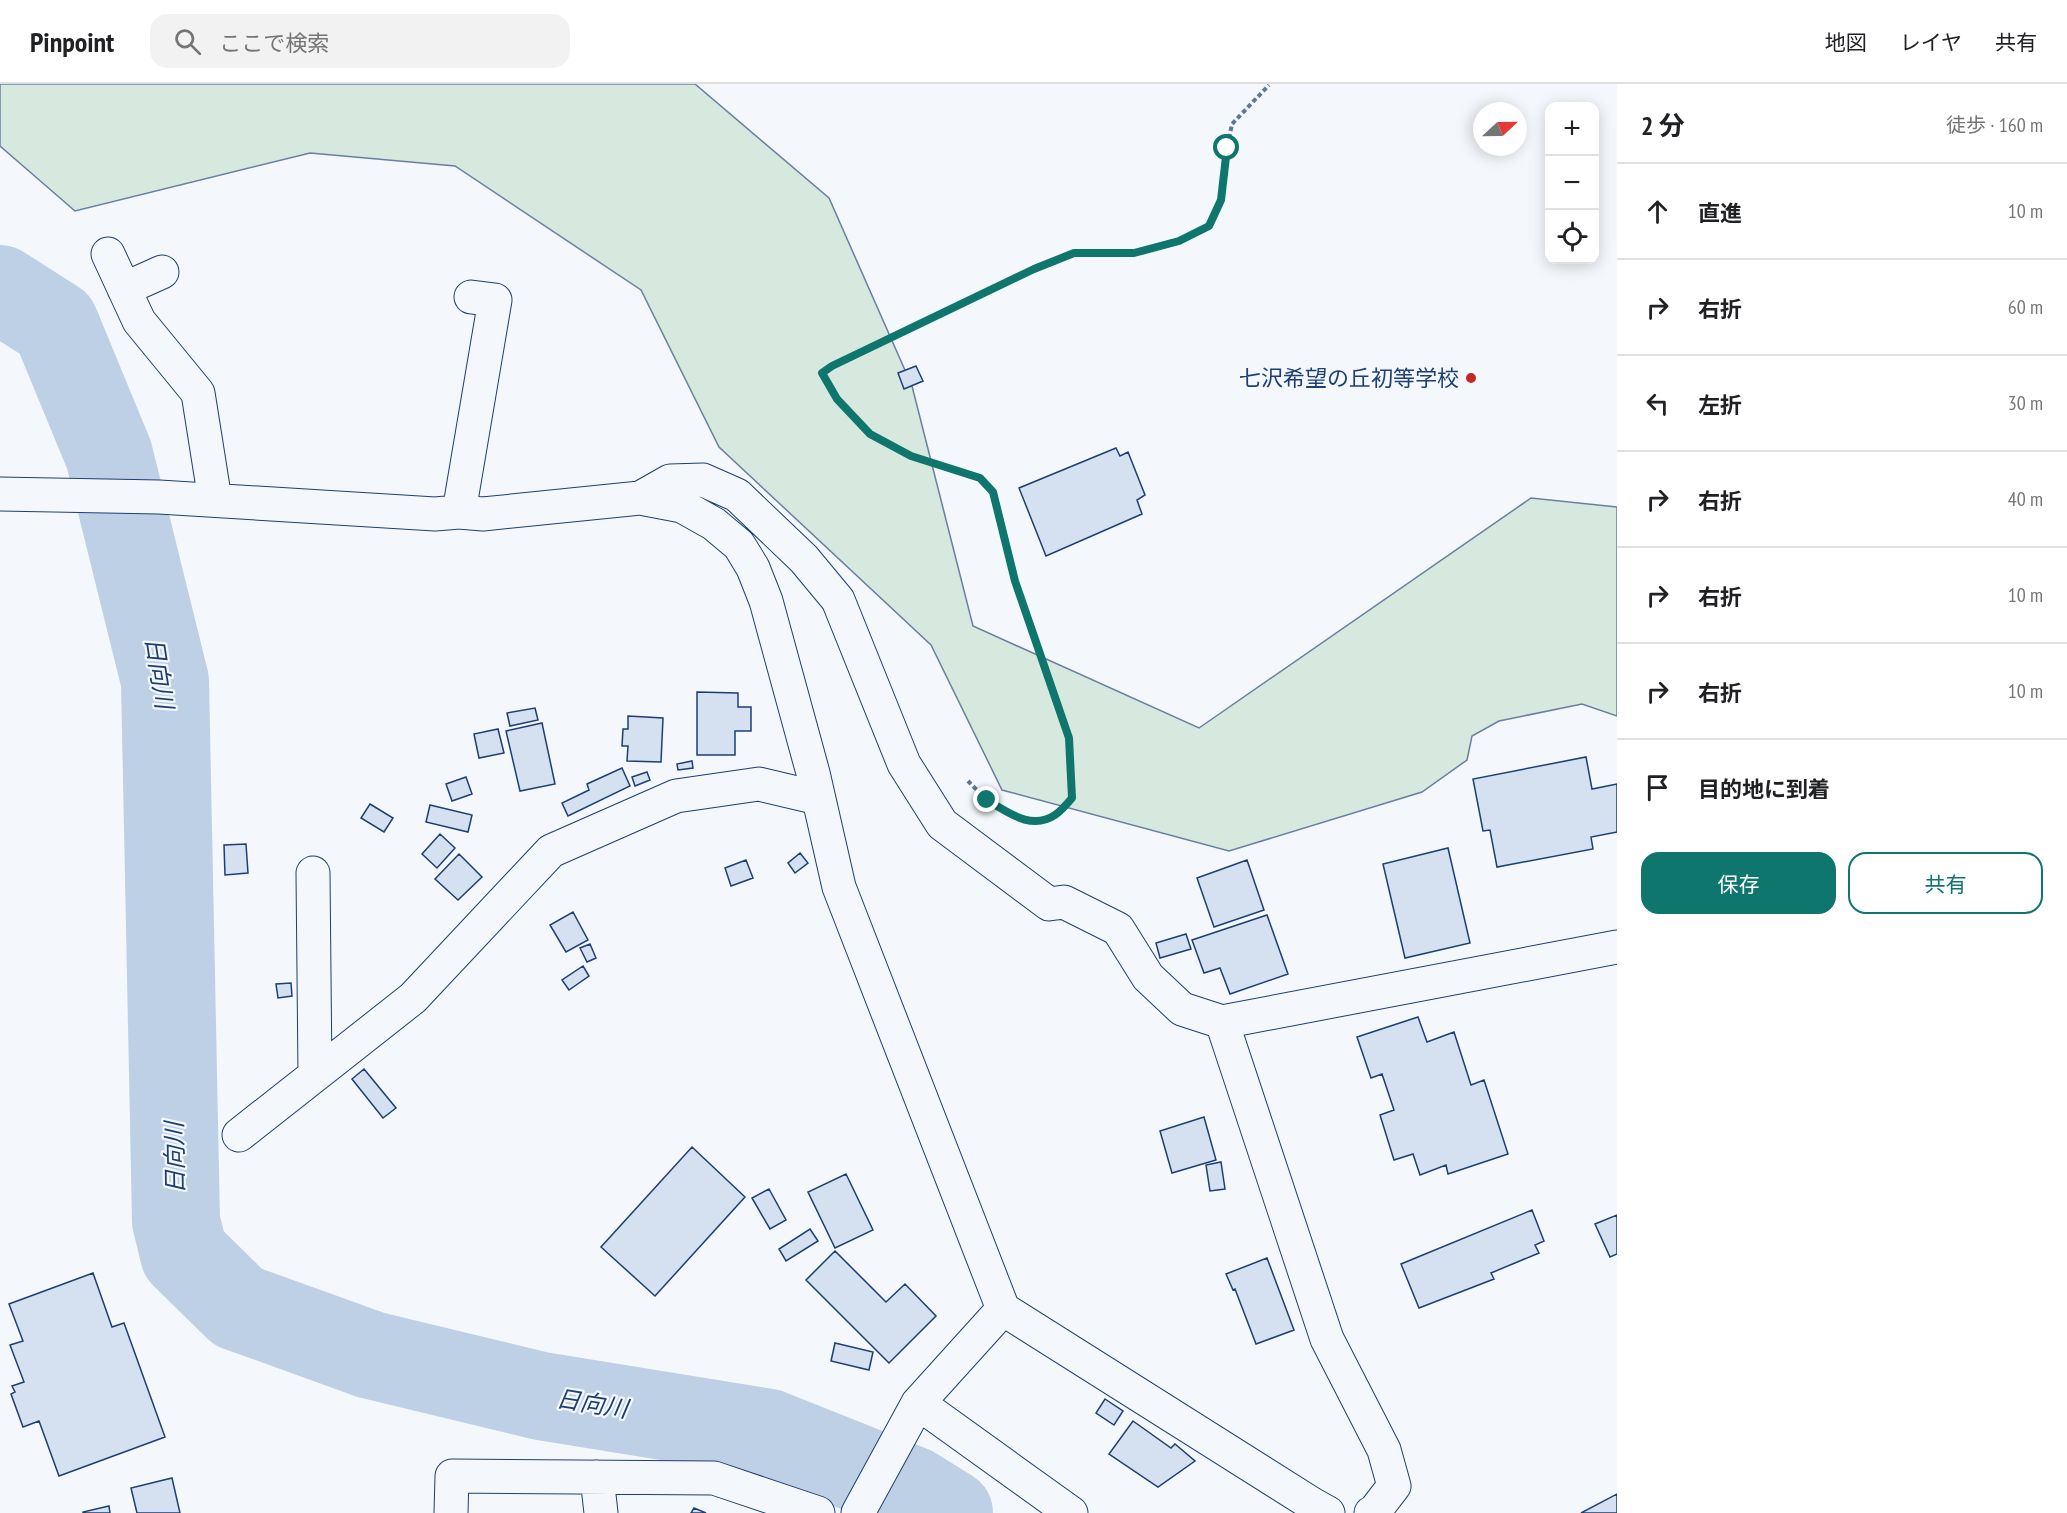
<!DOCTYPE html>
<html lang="ja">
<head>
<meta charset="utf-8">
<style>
  :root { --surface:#fff; --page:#f2f2f2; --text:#202124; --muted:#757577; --line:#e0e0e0; --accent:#0f766e }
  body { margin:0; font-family:"PT Sans Narrow","Noto Sans JP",sans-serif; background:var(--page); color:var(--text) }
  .controls { position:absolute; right:18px; top:18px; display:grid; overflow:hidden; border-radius:12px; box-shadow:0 3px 15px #0003 }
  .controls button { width:54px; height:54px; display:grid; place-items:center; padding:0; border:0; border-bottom:2px solid var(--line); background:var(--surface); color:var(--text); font:30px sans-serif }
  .compass { position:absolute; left:1473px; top:18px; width:54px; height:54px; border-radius:50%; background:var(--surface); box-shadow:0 3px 15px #0003; rotate:68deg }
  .stop { position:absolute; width:18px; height:18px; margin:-14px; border:4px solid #0f766e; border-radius:50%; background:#fff }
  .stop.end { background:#0f766e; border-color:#fff; box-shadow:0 2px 6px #0008 }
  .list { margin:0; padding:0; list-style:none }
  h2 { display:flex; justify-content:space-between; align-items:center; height:78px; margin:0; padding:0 24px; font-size:26px }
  h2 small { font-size:20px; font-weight:400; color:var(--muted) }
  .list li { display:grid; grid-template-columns:39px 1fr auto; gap:18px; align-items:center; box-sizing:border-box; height:96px; padding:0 24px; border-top:2px solid var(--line) }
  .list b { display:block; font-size:22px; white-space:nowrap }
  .list em { font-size:20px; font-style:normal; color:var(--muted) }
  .actions { display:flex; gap:12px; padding:18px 24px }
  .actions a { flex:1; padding:14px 0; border:2px solid var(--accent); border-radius:18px; text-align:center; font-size:21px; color:var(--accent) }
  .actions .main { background:var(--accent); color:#fff }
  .icon { flex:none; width:33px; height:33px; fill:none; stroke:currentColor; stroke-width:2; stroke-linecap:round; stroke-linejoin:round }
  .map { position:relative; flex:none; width:1617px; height:1429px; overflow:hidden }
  header { display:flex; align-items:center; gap:36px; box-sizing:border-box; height:84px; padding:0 30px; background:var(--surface); border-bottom:2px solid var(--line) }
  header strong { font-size:28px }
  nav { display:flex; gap:33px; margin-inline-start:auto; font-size:21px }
  .search { width:420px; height:54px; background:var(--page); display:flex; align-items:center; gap:15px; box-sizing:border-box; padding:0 21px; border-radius:18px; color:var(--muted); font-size:22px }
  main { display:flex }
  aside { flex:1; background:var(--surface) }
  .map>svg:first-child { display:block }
  .green { fill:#d7e8df; stroke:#687fa3; stroke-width:1.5 }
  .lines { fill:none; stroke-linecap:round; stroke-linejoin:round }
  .river { stroke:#bed0e5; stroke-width:88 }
  .building { fill:#d5e0f0; stroke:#1d3f73; stroke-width:1.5 }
  .minor-casing { stroke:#1d3f73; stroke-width:35 }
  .path { stroke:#5e769c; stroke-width:4; stroke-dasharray:4.5 3; stroke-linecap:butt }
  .minor { stroke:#f4f7fb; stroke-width:33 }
  .route { stroke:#0f766e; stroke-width:8 }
  .poi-dot { fill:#c62828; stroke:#f4f7fb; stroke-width:2 }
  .labels { text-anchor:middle; stroke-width:4.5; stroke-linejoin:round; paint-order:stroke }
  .poi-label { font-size:22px; fill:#1d3f73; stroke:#f4f7fb; text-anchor:end }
  .water-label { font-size:24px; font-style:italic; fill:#1d3f73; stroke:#f4f7fb }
</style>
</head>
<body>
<header>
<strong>Pinpoint</strong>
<div class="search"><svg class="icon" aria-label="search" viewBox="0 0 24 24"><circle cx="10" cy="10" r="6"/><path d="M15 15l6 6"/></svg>ここで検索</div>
<nav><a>地図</a><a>レイヤ</a><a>共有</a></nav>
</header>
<main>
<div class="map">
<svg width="1617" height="1429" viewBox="0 0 1617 1429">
  <rect width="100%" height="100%" fill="#f4f7fb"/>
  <path class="green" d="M 0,0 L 695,0 L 829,114 L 912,302 L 973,542 L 1199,644 L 1531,414 L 1617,423 L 1617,632 L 1582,620 L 1499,637 L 1472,652 L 1467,676 L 1422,708 L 1229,767 L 1002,706 L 931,561 L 719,363 L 641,206 L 455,82 L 310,69 L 75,127 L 0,62 Z"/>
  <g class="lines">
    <path class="river" d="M 0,205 L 55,240 L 109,371 L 165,597 L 176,1137 L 184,1170 L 238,1223 L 371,1271 L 541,1312 L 769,1349 L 912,1406 L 949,1429"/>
  </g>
  <path class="building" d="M 916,282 L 923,297 L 904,305 L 898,289 Z
    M 1116,364 L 1120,372 L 1128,368 L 1145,411 L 1137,416 L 1142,430 L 1046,472 L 1019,404 Z
    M 697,608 L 738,609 L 738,623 L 751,623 L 751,647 L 735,647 L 735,671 L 697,671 Z
    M 535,624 L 538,636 L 510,642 L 507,629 Z
    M 628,632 L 663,634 L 661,678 L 627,677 L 628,662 L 622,662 L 623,645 L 628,645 Z
    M 542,639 L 555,700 L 520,707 L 506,647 Z
    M 498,645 L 504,669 L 479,674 L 474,650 Z
    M 1586,673 L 1592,705 L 1617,700 L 1617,748 L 1591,753 L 1593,765 L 1497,783 L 1490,746 L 1483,747 L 1473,695 Z
    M 692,677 L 693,684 L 678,686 L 677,680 Z
    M 622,684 L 630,702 L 568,732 L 562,719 L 589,706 L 587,700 Z
    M 647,688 L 650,696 L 635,702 L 632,693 Z
    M 466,693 L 472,710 L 452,717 L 446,700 Z
    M 370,720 L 393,734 L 384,748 L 361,734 Z
    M 430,721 L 472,731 L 468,748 L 426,738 Z
    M 440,750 L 455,764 L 437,784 L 422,770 Z
    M 246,760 L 248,789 L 225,791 L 224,761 Z
    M 1448,764 L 1470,859 L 1405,874 L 1383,780 Z
    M 800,769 L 808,779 L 795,789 L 788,779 Z
    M 459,770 L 482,793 L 458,816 L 435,795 Z
    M 746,776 L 753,794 L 731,802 L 725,784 Z
    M 1247,776 L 1264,826 L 1214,843 L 1197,794 Z
    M 573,828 L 588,856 L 566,868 L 550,841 Z
    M 1267,831 L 1288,890 L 1230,910 L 1220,884 L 1204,889 L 1192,856 Z
    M 1186,850 L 1191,865 L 1160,874 L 1156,859 Z
    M 590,860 L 596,874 L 587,878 L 580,864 Z
    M 583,882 L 589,892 L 569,906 L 562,896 Z
    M 291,899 L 292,912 L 278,914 L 276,900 Z
    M 1418,933 L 1427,958 L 1454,948 L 1471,1001 L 1484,996 L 1508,1070 L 1448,1090 L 1446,1081 L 1420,1091 L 1413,1070 L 1394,1076 L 1380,1031 L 1394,1026 L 1382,990 L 1371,994 L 1357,953 Z
    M 364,985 L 396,1024 L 383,1034 L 352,995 Z
    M 1204,1033 L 1216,1076 L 1172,1089 L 1160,1047 Z
    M 692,1063 L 745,1113 L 655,1212 L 601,1163 Z
    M 1221,1078 L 1225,1105 L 1210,1107 L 1206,1081 Z
    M 846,1090 L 873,1146 L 835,1164 L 808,1108 Z
    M 769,1105 L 786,1136 L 770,1145 L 752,1114 Z
    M 1532,1126 L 1544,1157 L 1535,1161 L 1539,1169 L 1491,1189 L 1494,1195 L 1419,1224 L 1401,1180 Z
    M 1617,1131 L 1617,1170 L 1610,1173 L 1595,1140 Z
    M 810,1145 L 818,1157 L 786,1177 L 779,1165 Z
    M 835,1167 L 886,1218 L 905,1200 L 936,1232 L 889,1279 L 806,1196 Z
    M 1267,1174 L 1294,1246 L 1256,1260 L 1235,1205 L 1233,1206 L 1226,1190 Z
    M 93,1189 L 112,1243 L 124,1239 L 165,1353 L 59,1392 L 39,1337 L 23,1343 L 11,1310 L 15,1308 L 12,1302 L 24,1298 L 10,1261 L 23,1257 L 9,1220 Z
    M 835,1259 L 873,1268 L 869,1286 L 831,1277 Z
    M 1105,1315 L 1123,1327 L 1114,1341 L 1096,1329 Z
    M 1133,1337 L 1171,1364 L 1175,1360 L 1195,1377 L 1158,1403 L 1109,1370 Z
    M 172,1394 L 180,1429 L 137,1429 L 131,1404 Z
    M 1617,1410 L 1617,1429 L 1581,1429 Z
    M 109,1422 L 110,1429 L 83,1429 L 83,1428 Z
    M 694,1424 L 706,1429 L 691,1429 Z"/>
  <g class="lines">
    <g class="minor-casing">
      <path id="minor" d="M 108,170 L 139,237 L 198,309 L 215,416
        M 124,205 L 162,188
        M 0,410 L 159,413 L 435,430 L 459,428 L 483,430 L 640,414 L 682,422 L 714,440 L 739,461 L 753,484 L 766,517 L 813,689 L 839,803 L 1003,1225 L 1312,1420 L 1328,1429
        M 640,414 L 670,397 L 703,396 L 737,411 L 804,475 L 838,516 L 904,680 L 942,740 L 1049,820 L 1064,818 L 1118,845 L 1148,893 L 1182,925 L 1222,938
        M 459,428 L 495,216 L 471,213
        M 313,789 L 315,991
        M 239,1051 L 413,914 L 551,767 L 676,712 L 759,700 L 818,714
        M 918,1319 L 1071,1429
        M 597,1393 L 601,1429
        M 451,1429 L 452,1392 L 714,1394 L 818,1429
        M 858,1429 L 918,1319 L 1003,1225
        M 1371,1429 L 1374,1428 L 1394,1402 L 1384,1366 L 1327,1255 L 1222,938 L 1617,863"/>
    </g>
    <path class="path" d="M 968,697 C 988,718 1025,751 1056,731 C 1062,727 1067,720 1072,714 L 1072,693 L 1069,654 L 1015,497 L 993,408 L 980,394 L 911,372 L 870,350 L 837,315 L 822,289 L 832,282 L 1034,185 L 1074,169 L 1135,169 L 1179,157 L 1209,142 L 1221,116 L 1227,64 L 1232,40 L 1269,1"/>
    <use href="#minor" class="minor"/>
  </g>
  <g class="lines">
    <path class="route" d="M 987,716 C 1008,728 1031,747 1055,731 C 1061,727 1067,720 1072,714 L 1069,654 L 1015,497 L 993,408 L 980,394 L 911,372 L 870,350 L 837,315 L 822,289 L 832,282 L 1034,185 L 1074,169 L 1134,169 L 1179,157 L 1209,142 L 1221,116 L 1227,64"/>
  </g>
  <circle class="poi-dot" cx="1471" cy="294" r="6"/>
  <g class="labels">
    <g class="poi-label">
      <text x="1459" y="302">七沢希望の丘初等学校</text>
    </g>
    <g class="water-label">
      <text transform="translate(159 589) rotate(81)" y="8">日向川</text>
      <text transform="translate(175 1074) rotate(-91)" y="8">日向川</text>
      <text transform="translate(592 1320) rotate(9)" y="8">日向川</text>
    </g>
  </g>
</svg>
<div class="controls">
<button>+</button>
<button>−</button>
<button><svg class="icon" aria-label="locate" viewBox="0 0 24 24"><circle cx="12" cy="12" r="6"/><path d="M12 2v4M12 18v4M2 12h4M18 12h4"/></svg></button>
</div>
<svg class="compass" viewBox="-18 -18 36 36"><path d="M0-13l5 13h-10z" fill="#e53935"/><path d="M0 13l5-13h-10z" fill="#757577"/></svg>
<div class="stop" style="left:1227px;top:64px"></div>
<div class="stop end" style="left:987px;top:716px"></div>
</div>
<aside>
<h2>2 分<small>徒歩 · 160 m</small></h2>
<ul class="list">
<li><svg class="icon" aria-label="ahead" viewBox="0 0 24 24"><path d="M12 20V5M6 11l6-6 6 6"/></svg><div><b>直進</b></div><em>10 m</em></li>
<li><svg class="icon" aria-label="right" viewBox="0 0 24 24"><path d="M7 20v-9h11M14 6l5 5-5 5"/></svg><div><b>右折</b></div><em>60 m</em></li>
<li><svg class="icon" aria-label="left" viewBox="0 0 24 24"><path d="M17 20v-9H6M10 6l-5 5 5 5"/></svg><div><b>左折</b></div><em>30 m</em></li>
<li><svg class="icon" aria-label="right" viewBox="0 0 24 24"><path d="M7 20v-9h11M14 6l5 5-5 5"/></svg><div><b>右折</b></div><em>40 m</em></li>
<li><svg class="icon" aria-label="right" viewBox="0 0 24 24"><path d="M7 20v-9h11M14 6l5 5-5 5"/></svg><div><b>右折</b></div><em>10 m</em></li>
<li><svg class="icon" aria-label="right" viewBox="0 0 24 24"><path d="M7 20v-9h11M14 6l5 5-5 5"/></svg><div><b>右折</b></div><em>10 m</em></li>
<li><svg class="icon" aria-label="arrive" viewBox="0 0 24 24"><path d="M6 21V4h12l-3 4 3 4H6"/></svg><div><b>目的地に到着</b></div></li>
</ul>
<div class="actions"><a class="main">保存</a><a>共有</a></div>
</aside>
</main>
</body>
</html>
